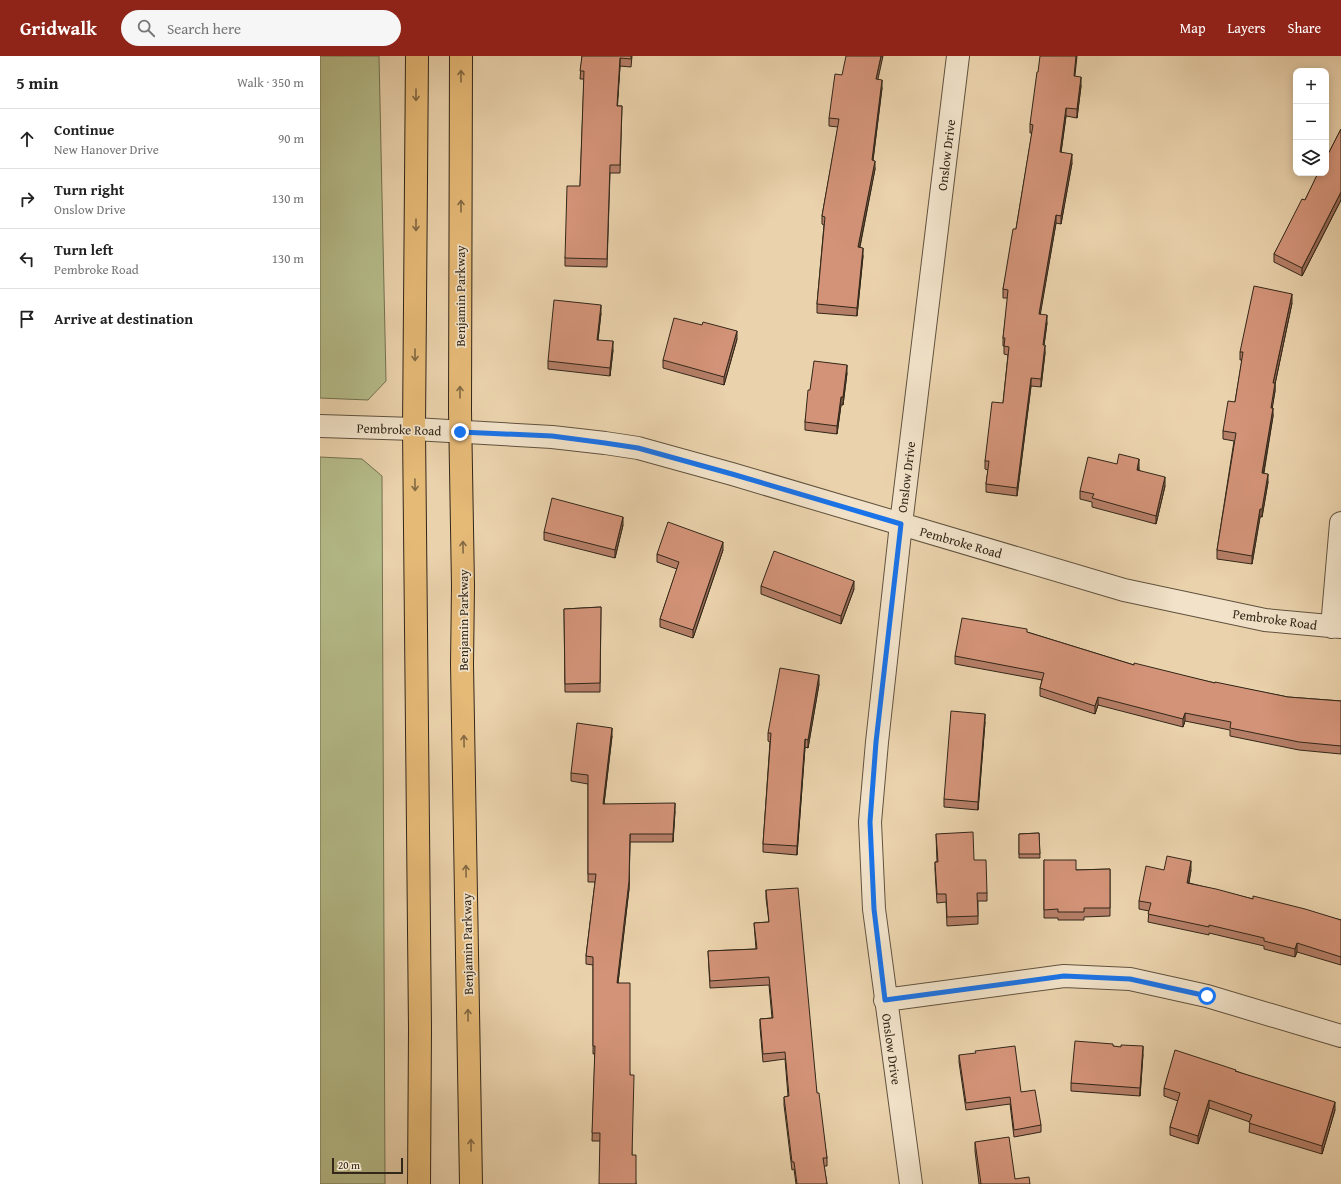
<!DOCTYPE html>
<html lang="en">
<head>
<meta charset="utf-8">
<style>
  :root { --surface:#fff; --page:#f6f6f6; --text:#222; --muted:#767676; --line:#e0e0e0; --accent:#8f2418 }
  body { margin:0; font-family:"Gentium Book Plus",serif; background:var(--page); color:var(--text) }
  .controls { position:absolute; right:12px; top:12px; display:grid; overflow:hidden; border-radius:8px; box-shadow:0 2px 10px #0003 }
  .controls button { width:36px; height:36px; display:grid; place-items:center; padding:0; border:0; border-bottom:1px solid var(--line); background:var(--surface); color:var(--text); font:20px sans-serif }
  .scale { position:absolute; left:12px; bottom:10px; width:71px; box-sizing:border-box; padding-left:4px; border:2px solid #322719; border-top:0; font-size:11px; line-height:14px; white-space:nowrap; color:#322719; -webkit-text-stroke:3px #f1e2c9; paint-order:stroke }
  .stop { position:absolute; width:12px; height:12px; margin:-9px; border:3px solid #1a73e8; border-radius:50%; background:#fff }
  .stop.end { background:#1a73e8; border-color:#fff; box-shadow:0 1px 4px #0008 }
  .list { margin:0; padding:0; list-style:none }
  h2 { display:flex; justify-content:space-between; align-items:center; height:52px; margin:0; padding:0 16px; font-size:17px }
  h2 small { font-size:13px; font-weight:400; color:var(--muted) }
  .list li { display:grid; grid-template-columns:26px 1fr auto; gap:12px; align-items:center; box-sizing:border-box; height:60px; padding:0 16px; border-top:1px solid var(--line) }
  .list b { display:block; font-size:15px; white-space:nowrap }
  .list p { margin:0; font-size:13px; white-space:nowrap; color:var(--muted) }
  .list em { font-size:13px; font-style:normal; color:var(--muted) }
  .icon { flex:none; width:22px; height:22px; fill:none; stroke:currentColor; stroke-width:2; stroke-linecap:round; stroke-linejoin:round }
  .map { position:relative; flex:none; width:1021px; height:1128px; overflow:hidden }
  header { display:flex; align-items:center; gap:24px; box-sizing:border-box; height:56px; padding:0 20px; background:var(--accent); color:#fff }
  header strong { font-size:19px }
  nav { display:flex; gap:22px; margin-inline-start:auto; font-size:14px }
  .search { width:280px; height:36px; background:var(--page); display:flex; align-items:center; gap:10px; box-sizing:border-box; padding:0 14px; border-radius:22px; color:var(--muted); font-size:15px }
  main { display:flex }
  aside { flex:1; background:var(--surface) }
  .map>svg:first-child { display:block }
  .green { fill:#b5bc8a; stroke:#747252 }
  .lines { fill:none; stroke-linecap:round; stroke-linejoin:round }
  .minor-casing { stroke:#60523e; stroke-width:24 }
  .trunk-casing { stroke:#322719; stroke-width:24 }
  .minor { stroke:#f1e2c9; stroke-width:22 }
  .trunk { stroke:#e5b976; stroke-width:22 }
  .wall { fill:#b57e67; stroke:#322719 }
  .shaded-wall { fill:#946754; stroke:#322719 }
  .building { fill:#d39378; stroke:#322719 }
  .oneway { stroke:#836943 }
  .route { stroke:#1a73e8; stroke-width:5 }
  .labels { text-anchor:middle; stroke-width:3.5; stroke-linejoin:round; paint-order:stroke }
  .street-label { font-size:13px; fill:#322719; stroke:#f1e2c9 }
</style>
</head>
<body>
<header>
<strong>Gridwalk</strong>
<div class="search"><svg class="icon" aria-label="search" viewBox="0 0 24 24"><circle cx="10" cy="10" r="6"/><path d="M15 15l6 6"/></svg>Search here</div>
<nav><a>Map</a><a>Layers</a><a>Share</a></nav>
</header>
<main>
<aside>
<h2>5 min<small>Walk · 350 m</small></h2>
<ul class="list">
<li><svg class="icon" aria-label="ahead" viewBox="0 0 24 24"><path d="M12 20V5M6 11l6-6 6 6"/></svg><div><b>Continue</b><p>New Hanover Drive</p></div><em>90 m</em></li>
<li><svg class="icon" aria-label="right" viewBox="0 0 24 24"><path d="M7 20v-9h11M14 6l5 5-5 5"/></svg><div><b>Turn right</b><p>Onslow Drive</p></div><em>130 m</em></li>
<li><svg class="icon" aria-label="left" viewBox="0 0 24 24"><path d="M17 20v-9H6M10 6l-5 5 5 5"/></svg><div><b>Turn left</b><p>Pembroke Road</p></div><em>130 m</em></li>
<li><svg class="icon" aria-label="arrive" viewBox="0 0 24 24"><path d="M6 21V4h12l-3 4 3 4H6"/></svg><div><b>Arrive at destination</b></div></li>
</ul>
</aside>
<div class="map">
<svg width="1021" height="1128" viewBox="0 0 1021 1128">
  <rect width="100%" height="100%" fill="#ead2ac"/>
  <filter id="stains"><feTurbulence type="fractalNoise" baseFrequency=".005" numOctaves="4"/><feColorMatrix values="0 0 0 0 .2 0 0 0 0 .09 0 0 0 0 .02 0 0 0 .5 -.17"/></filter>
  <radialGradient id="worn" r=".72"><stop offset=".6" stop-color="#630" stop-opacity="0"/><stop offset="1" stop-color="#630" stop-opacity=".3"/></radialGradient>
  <path class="green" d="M 0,0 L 59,0 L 66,325 L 48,344 L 0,342 Z
    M 0,401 L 42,403 L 62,420 L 65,1128 L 0,1128 Z"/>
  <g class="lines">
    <g class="minor-casing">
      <path id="minor" d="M 0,370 L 94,373 L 232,381 L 285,387 L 318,392 L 412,418 L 804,534 L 945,564 L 1021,571
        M 1012,571 L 1021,467
        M 565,944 L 744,920 L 810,923 L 887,940 L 1021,980
        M 591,1128 L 554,853 L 550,766 L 557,686 L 581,468 L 638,0"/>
    </g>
    <g class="trunk-casing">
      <path id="trunk" d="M 97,0 L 94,373 L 100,973 L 99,1128
        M 141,0 L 140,355 L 143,530 L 142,608 L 151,1128"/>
    </g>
    <use href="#minor" class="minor"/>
    <use href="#trunk" class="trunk"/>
  </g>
  <path class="wall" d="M 262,0 L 312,0 L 311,11 L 300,10 L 297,50 L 302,50 L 300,117 L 290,117 L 287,211 L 245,210 L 245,202 L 260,130 L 264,23 L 260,23 Z
    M 755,20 L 761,30 L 757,62 L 746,60 L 741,96 L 752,107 L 741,168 L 736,167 L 720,258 L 727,267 L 724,289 L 725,297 L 721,331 L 711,330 L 697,440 L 666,436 L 666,428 L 668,414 L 665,413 L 665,405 L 683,347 L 688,299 L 684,298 L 684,290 L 683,290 L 683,282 L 688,242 L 683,242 L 683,233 L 696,173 L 712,77 L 710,77 L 710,68 Z
    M 557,24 L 562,32 L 553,104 L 555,113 L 540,191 L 543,200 L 537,260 L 497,257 L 497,248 L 504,169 L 502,168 L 502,160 L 518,71 L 509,70 L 509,62 Z
    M 1021,73 L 1021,144 L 982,220 L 954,206 L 954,198 L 985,144 Z
    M 972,247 L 955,328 L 955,335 L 952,352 L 953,360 L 944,417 L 948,426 L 942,461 L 940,461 L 932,508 L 897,503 L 897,494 L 914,385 L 903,383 L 903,375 L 915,346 L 922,304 L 920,304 L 920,296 Z
    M 281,257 L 278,284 L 293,294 L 290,320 L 228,313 L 228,305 Z
    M 417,283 L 404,329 L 343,312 L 343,304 Z
    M 527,317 L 523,349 L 521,349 L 517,378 L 485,374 L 485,366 L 490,334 Z
    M 797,408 L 819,411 L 819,414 L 845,430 L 836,468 L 772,451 L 772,446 L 760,443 L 760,435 Z
    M 303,469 L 295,502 L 224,484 L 224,476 Z
    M 403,494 L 373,582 L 340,571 L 340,563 L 357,513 L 337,506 L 337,498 Z
    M 441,530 L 534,533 L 521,568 L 441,538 Z
    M 281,551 L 280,636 L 245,636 L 244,553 Z
    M 707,576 L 814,609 L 895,627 L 968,641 L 1021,645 L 1021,698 L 979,694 L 910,680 L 910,674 L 865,665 L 863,671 L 778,649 L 775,658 L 720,640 L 720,632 L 722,624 L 635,608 L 635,600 Z
    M 499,628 L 488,692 L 485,691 L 477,799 L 443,796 L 443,788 L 450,686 L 448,685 L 448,677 Z
    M 665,666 L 658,754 L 624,751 L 624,743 Z
    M 292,680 L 284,748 L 355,755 L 353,786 L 310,786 L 309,833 L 298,927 L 310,1019 L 312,1099 L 316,1128 L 280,1085 L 272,1085 L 275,998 L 273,998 L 273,909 L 266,908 L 266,900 L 275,826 L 268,826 L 268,728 L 251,725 L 251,717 Z
    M 719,777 L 720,802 L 699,802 L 699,778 Z
    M 616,778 L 654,804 L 667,837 L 667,845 L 658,845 L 658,868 L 627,870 L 626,846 L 617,847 L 615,814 L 615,806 L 617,806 Z
    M 724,804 L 756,814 L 790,813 L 790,860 L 764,861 L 764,864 L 738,864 L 738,862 L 724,862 Z
    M 844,814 L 871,814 L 869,827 L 933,843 L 1021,864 L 1021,909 L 977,896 L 975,901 L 944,893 L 944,890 L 889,877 L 889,879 L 828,866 L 829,855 L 819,853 L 819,845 Z
    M 446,834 L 497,1037 L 507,1102 L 507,1110 L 504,1110 L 507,1128 L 476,1128 L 474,1113 L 472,1114 L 464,1049 L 464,1041 L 468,1040 L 465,1003 L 443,1006 L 440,971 L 440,963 L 452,962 L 449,929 L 390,932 L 388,895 L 436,893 L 434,867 L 449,866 L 446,842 Z
    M 793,990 L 823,998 L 820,1040 L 751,1035 L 751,1027 Z
    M 639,999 L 701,1036 L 721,1069 L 721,1076 L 694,1081 L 690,1048 L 646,1054 L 639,1006 Z
    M 916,1015 L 1015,1054 L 1002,1098 L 929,1076 L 930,1066 L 889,1052 L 878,1088 L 850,1079 L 850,1071 L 858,1045 L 844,1040 L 844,1032 Z
    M 655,1086 L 695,1123 L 710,1128 L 659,1128 L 655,1095 Z"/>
  <path class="shaded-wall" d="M 561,0 L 563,0 L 556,32 L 556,23 Z
    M 756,0 L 757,0 L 754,29 L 754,20 Z
    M 300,2 L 300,10 L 297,58 L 297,50 Z
    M 761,21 L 761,30 L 757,62 L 757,53 Z
    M 562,24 L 562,32 L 552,112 L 552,104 Z
    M 746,52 L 746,60 L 740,104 L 740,96 Z
    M 752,98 L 752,107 L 741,168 L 741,160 Z
    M 555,105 L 555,113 L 538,199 L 538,191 Z
    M 1021,136 L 1021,144 L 982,220 L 982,212 Z
    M 736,159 L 736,167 L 719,266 L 719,258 Z
    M 543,192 L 543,200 L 537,260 L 537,252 Z
    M 972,238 L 972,247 L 955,328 L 955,335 L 951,360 L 951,352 L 953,327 Z
    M 281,249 L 281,257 L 277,292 L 277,284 Z
    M 727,259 L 727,267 L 723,297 L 723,289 Z
    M 417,275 L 417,283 L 404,329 L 404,321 Z
    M 293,285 L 293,294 L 290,320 L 290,312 Z
    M 725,289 L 725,297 L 721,331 L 721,323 Z
    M 527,309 L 527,317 L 523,349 L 523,341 Z
    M 711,322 L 711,330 L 697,440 L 697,432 Z
    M 521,341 L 521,349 L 517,378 L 517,370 Z
    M 953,352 L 953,360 L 942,425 L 942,417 Z
    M 819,403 L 819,411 L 817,422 L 817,414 Z
    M 948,418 L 948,426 L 942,461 L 942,453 Z
    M 845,421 L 845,430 L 836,468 L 836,460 Z
    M 940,453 L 940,461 L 932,508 L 932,500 Z
    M 303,461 L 303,469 L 295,502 L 295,494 Z
    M 403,486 L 403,494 L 373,582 L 373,574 Z
    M 534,525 L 534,533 L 521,568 L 521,560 Z
    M 499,619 L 499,628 L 488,692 L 488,684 Z
    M 778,641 L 778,649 L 775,658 L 775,650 Z
    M 865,657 L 865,665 L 863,671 L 863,663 Z
    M 665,658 L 665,666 L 658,754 L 658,746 Z
    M 292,672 L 292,680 L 283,756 L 283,748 Z
    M 485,683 L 485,691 L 477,799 L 477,790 Z
    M 355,747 L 355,755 L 353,786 L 353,778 Z
    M 310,778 L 309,833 L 297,935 L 297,927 Z
    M 871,805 L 871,814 L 867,835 L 867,827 Z
    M 977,887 L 977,896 L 975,901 L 975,893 Z
    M 823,990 L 823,998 L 820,1040 L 820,1032 Z
    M 889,1044 L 889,1052 L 878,1088 L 878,1080 Z
    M 1015,1046 L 1015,1054 L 1002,1098 L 1002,1090 Z"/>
  <path class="building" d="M 262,0 L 311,0 L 311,3 L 300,2 L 297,50 L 302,50 L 300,109 L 290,109 L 287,203 L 245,202 L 247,130 L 260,130 L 264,15 L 260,15 Z
    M 526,0 L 561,0 L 556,23 L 562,24 L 552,104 L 555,105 L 538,191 L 543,192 L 537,252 L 497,248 L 505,161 L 502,160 L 519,63 L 509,62 L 515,18 L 522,19 Z
    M 720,0 L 756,0 L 754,20 L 761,21 L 757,53 L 746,52 L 740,96 L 752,98 L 741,160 L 736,159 L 719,258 L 727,259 L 723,289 L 725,289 L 721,323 L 711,322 L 697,432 L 666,428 L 669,405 L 665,405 L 672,346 L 683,347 L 689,291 L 684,290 L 685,282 L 683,282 L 688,234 L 683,233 L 693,173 L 696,173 L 713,69 L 710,68 L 717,16 L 718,16 Z
    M 1021,73 L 1021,136 L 982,212 L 954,198 L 982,143 L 985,144 L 998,117 L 1006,117 L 1006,102 Z
    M 934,230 L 972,238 L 953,327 L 955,327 L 951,352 L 953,352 L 942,417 L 948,418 L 942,453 L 940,453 L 932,500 L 897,494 L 916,377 L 903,375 L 908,345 L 915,346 L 923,296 L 920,296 Z
    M 234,244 L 281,249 L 277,284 L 293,285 L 290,312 L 228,305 Z
    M 354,262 L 382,269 L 383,266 L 417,275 L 404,321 L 343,304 Z
    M 494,305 L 527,309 L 523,341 L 521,341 L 517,370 L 485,366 L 488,334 L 490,334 Z
    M 799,398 L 819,403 L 817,414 L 845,421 L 836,460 L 772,442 L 774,438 L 760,435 L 768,401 L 797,408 Z
    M 232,442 L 303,461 L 295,494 L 224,476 Z
    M 348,466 L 403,486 L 373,574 L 340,563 L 359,506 L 337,498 Z
    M 454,495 L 534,525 L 521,560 L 441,530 Z
    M 281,551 L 280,627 L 245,628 L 244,553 Z
    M 642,562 L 707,573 L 707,576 L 814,609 L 814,607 L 895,627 L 895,626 L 968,641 L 1021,645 L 1021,690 L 979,686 L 910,672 L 911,666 L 865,657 L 863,663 L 778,641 L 775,650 L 720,632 L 724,617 L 635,600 Z
    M 460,612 L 499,619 L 488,684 L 485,683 L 477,790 L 443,788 L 451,677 L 448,677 Z
    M 631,655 L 665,658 L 658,746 L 624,743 Z
    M 257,667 L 292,672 L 283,748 L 355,747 L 353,778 L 310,778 L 309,825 L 297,927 L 310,927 L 310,1019 L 314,1019 L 312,1099 L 316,1099 L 316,1128 L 279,1128 L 280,1077 L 272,1077 L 275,990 L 273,990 L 273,901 L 266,900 L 276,818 L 268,818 L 268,719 L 251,717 Z
    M 653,776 L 654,804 L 666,804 L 667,837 L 657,837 L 658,860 L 627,861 L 626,838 L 617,838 L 615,806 L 618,806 L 616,778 Z
    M 719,777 L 720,798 L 699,798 L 699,778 Z
    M 847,800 L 871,805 L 867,827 L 896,833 L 933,843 L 933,840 L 985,853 L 1021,864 L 1021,901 L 977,887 L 975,893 L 944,885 L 944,882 L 889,869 L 889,871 L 828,858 L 831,847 L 819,845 L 826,810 L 844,814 Z
    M 724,804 L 756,804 L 756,814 L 790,813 L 790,852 L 764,852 L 764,856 L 738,856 L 738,853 L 724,854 Z
    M 478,832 L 497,1037 L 499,1037 L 507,1102 L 503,1102 L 507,1128 L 477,1128 L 474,1106 L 472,1106 L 464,1041 L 469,1040 L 465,996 L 443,998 L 440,963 L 453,962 L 449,921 L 390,925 L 388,895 L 437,893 L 434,867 L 449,866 L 446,834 Z
    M 755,985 L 793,988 L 793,990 L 801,991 L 801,989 L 823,990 L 820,1032 L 751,1027 Z
    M 695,990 L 701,1036 L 715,1034 L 721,1069 L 694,1074 L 690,1041 L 646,1047 L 639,999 L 656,997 L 655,995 Z
    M 855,994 L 916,1014 L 915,1015 L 1015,1046 L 1002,1090 L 929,1067 L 932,1059 L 889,1044 L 878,1080 L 850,1071 L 860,1037 L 844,1032 Z
    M 689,1081 L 695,1123 L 709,1121 L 710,1128 L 661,1128 L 655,1086 Z"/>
  <defs><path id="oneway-shaft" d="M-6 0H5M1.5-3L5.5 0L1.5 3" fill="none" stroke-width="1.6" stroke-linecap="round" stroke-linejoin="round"/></defs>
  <g class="oneway">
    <use href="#oneway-shaft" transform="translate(141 20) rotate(-90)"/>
    <use href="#oneway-shaft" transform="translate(96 39) rotate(90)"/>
    <use href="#oneway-shaft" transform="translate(141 150) rotate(-90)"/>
    <use href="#oneway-shaft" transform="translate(96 169) rotate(90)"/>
    <use href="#oneway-shaft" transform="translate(95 299) rotate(90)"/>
    <use href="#oneway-shaft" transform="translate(140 336) rotate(-90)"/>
    <use href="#oneway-shaft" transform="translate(95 429) rotate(89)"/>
    <use href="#oneway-shaft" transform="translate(143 491) rotate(-91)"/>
    <use href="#oneway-shaft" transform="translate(144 685) rotate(-91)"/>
    <use href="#oneway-shaft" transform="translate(146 815) rotate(-91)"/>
    <use href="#oneway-shaft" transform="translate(148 959) rotate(-91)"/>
    <use href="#oneway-shaft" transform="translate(151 1089) rotate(-91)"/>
  </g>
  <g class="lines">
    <path class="route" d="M 140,376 L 232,380 L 285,387 L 318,392 L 412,418 L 581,468 L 556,686 L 550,766 L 554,853 L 565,944 L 744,920 L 810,923 L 887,940"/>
  </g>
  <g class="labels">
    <g class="street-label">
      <text transform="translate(626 99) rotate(-83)" y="5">Onslow Drive</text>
      <text transform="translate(140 240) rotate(-90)" y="5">Benjamin Parkway</text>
      <text transform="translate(79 373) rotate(2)" y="5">Pembroke Road</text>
      <text transform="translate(586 421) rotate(-83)" y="5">Onslow Drive</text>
      <text transform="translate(641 486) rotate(16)" y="5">Pembroke Road</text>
      <text transform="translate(955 563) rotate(8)" y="5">Pembroke Road</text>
      <text transform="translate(143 564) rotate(-90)" y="5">Benjamin Parkway</text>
      <text transform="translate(147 888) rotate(-91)" y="5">Benjamin Parkway</text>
      <text transform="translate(572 993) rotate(82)" y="5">Onslow Drive</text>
    </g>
  </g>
  <rect width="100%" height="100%" filter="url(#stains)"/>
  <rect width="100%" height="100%" fill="url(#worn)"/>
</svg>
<div class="controls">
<button>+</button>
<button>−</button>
<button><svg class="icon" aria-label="layers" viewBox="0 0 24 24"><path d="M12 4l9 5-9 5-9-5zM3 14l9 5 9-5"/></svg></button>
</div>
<div class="scale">20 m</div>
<div class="stop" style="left:887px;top:940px"></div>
<div class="stop end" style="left:140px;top:376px"></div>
</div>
</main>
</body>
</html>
